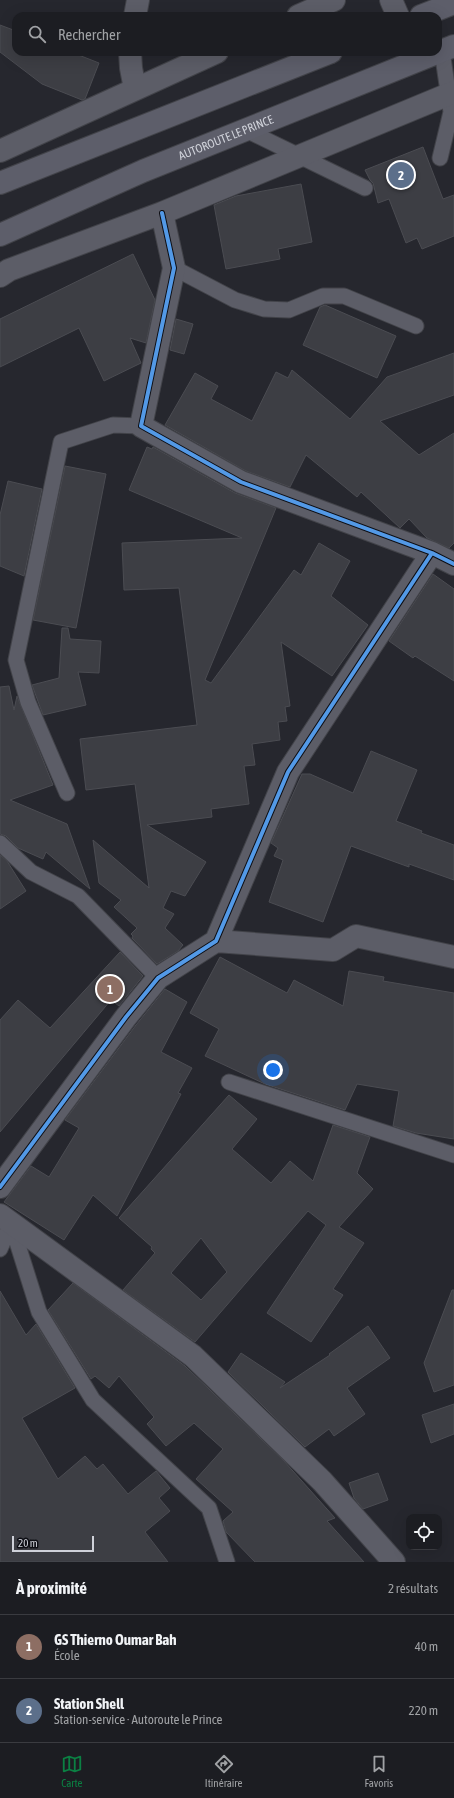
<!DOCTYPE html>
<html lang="fr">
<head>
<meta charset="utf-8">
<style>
  :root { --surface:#1c1d22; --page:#25262a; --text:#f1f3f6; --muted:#a0a2a5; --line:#3a3b40; --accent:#0b8043 }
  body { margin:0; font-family:"Asap Condensed",sans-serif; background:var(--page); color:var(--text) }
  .controls { position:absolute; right:12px; bottom:12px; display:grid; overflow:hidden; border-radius:8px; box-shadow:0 4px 16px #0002 }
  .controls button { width:36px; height:36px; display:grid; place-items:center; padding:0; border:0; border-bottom:1px solid var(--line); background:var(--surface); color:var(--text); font:20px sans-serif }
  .scale { position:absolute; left:12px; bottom:10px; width:82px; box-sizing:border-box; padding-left:4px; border:2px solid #cfd1d9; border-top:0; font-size:11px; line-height:14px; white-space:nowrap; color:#cfd1d9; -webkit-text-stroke:3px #0d0e14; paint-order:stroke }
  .you { position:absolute; left:273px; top:1070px; width:14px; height:14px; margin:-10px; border:3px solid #fff; border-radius:50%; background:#1a73e8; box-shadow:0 0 0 6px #1a73e833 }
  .badge { display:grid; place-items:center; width:26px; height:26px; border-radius:50%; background:var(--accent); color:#fff; font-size:13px; font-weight:700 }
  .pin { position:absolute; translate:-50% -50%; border:2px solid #fff; box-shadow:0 1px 4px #0006 }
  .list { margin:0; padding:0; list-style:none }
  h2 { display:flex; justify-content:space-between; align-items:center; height:52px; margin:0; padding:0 16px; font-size:17px }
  h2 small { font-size:13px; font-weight:400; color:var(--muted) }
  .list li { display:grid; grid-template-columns:26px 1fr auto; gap:12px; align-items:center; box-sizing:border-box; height:64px; padding:0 16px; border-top:1px solid var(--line) }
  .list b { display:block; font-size:15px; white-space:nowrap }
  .list p { margin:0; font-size:13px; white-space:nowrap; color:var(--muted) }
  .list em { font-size:13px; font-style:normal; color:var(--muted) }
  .icon { flex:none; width:22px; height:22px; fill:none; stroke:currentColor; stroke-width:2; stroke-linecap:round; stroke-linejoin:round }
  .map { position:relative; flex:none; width:454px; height:1562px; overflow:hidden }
  .search { position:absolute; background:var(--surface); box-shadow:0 4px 16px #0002; left:12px; right:12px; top:12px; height:44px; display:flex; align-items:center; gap:10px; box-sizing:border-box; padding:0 14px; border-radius:12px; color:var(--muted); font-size:15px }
  .sheet { height:180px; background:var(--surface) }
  nav { display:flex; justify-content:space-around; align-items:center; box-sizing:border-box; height:56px; border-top:1px solid var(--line); background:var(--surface); font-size:11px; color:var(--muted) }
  nav a { display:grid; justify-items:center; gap:2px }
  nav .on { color:var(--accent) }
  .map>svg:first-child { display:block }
  .building { fill:#3d3e44; stroke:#4b4c52; fill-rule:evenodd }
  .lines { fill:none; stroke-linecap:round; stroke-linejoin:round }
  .lane-casing { stroke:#424349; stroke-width:17 }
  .street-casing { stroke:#424349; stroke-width:24 }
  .primary-casing { stroke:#424349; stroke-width:24 }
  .lane { stroke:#5c5d67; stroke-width:15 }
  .street { stroke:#5c5d67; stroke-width:22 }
  .primary { stroke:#5d5e6a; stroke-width:22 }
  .cycleway-casing { stroke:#0d0e14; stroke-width:6 }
  .cycleway { stroke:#5399e6; stroke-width:4 }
  .labels { text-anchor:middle; stroke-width:3; stroke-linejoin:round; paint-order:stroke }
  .street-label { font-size:12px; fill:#cfd1d9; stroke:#0d0e14 }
</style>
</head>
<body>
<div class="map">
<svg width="454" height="1562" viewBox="0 0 454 1562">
  <rect width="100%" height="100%" fill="#26272e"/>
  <path class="building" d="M 0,25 L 16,31 L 16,52 L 71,52 L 99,63 L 85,99 L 82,100 L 42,84 L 0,52 Z
    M 423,147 L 443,199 L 454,195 L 454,236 L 422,249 L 417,238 L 406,243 L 389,199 L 378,203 L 373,183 L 370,180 L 365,170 Z
    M 301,184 L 312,242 L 278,249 L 280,259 L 226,269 L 214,205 L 236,196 Z
    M 133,254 L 155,300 L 146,343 L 130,338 L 141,363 L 104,381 L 79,328 L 0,367 L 0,319 Z
    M 325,305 L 396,336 L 377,378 L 303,345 L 320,307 Z
    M 176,319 L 193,324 L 184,354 L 170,350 Z
    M 454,353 L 454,395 L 380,421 L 419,455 L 454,433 L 454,543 L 449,548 L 427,538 L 409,519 L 400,528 L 361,492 L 357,497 L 306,455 L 290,487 L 246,471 L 165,425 L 195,373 L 218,386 L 211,399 L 252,421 L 276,372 L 288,378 L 292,370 L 350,419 L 387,377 Z
    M 147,447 L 152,449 L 153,447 L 235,493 L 276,508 L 205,680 L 211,683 L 294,570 L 301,575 L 319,543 L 350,561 L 331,596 L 368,625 L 332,676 L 281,642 L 290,706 L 285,707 L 287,721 L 278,722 L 280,740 L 252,744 L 255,765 L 244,766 L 249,804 L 211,809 L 212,817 L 147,825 L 206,862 L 185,896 L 171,891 L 163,908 L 174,914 L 165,928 L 183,945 L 178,951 L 157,964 L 132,938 L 133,936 L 131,934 L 137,928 L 114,907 L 121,900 L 99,883 L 93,840 L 149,888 L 135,784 L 86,790 L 80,739 L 197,725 L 179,588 L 124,590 L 122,543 L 242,538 L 129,490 Z
    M 65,466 L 106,474 L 76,628 L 33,620 Z
    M 8,481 L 42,489 L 24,576 L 0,566 L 0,515 Z
    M 433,574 L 454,589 L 454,681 L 415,656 L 413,658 L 389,641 Z
    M 62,628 L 68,628 L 70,639 L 101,641 L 99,673 L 78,672 L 86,705 L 43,715 L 32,685 L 59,678 Z
    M 9,686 L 14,710 L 17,696 L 53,785 L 10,800 L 67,824 L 90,889 L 46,852 L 43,859 L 18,848 L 6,836 L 0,834 L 0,687 Z
    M 371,751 L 417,770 L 396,821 L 422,831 L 421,833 L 454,845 L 454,880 L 409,864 L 409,867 L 351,846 L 323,922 L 269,902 L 283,860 L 274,856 L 278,848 L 271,843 L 302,774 L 310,774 L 353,793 Z
    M 0,855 L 7,861 L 26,891 L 0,909 Z
    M 120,952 L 143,976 L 119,1006 L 111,1000 L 0,1132 L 0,1020 L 18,1000 L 50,1028 Z
    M 220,957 L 287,993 L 294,980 L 343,1006 L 349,971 L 384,977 L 383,981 L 454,993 L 454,1139 L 416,1133 L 393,1126 L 399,1091 L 357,1084 L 345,1110 L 265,1084 L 205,1056 L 219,1029 L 190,1013 Z
    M 165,989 L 187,1002 L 161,1052 L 192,1068 L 178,1093 L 181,1094 L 117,1216 L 93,1195 L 64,1240 L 4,1202 L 31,1166 L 49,1177 L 79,1128 L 65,1120 L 136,1025 Z
    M 229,1095 L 257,1119 L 232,1149 L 271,1183 L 290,1161 L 313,1181 L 333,1125 L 370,1137 L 357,1173 L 373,1189 L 339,1227 L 364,1243 L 333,1289 L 343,1295 L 311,1342 L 267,1313 L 326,1225 L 308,1211 L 195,1342 L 123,1290 L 155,1253 L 151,1249 L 152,1247 L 119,1218 ZM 201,1238 L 227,1272 L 201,1300 L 171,1273 Z
    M 73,1283 L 185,1366 L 284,1461 L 335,1518 L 327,1521 L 364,1562 L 255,1562 L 226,1532 L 223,1521 L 233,1512 L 196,1479 L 223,1449 L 194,1423 L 166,1446 L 147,1424 L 154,1417 L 119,1376 L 109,1388 L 95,1376 L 91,1379 L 48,1310 Z
    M 452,1290 L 454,1290 L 454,1385 L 434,1392 L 424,1363 Z
    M 0,1291 L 26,1335 L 36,1324 L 75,1388 L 22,1418 L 58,1479 L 85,1456 L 97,1469 L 103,1464 L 128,1494 L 156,1471 L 170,1488 L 159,1498 L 170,1511 L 145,1532 L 168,1562 L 0,1562 Z
    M 368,1326 L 390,1358 L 347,1388 L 365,1414 L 334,1436 L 329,1429 L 305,1447 L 228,1372 L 241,1353 L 285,1382 L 280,1388 L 330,1355 L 329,1354 Z
    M 454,1404 L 454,1434 L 431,1443 L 422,1415 Z
    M 378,1473 L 388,1500 L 363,1509 L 354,1498 L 349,1483 Z"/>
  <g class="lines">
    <g class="lane-casing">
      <path id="lane" d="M 246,130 L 365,188
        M 440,158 L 451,112 L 442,51
        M 174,268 L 235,300 L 264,309 L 289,310 L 323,296 L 344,296 L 416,326
        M 67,793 L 28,702 L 16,660 L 61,442 L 113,425 L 141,426
        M 0,843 L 31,872 L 78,896 L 158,978
        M 229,1082 L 454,1155
        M 11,1223 L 39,1312 L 93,1400 L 209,1508 L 227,1562
        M 0,1249 L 11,1223"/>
    </g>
    <g class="street-casing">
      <path id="street" d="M 391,0 L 398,16
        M 135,16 L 138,0
        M 298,16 L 334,0
        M 130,52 L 131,68 L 135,89
        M 0,151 L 217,52
        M 162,213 L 174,268 L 141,426 L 241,482 L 432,553 L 454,564
        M 0,276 L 9,270 L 162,213 L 454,92
        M 216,941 L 333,950 L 356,936 L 454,957
        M 0,1187 L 126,1017 L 158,978 L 216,941 L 288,772 L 432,553
        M 0,1215 L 193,1356 L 322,1481 L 394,1562"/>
    </g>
    <g class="primary-casing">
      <g id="primary">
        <path d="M 421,16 L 454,3"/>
        <path d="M 0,183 L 331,52"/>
        <path id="s1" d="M 0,235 L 143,171 L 454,46"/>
      </g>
    </g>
    <use href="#lane" class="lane"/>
    <use href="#street" class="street"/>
    <use href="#primary" class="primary"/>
    <g class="cycleway-casing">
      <path id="cycleway" d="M 162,213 L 174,268 L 141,426 L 241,482 L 432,553 L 454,564
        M 0,1187 L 126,1017 L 158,978 L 216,941 L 288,772 L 432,553"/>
    </g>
    <use href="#cycleway" class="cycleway"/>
  </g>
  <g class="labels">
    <g class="street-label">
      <text dy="4" stroke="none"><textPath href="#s1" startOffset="246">AUTOROUTE LE PRINCE</textPath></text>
    </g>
  </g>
</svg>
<div class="controls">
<button><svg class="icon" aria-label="locate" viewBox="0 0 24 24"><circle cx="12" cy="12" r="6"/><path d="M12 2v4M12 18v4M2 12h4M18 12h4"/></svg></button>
</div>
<div class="scale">20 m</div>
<div class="you"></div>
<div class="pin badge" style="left:110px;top:989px;background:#8d6e63">1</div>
<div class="pin badge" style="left:401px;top:175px;background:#5c6f8a">2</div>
<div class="search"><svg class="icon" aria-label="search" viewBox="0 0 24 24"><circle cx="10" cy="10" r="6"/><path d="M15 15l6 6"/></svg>Rechercher</div>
</div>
<section class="sheet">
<h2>À proximité<small>2 résultats</small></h2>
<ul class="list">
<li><span class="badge" style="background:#8d6e63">1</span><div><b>GS Thierno Oumar Bah</b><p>École</p></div><em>40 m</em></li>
<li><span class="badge" style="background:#5c6f8a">2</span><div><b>Station Shell</b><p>Station-service · Autoroute le Prince</p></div><em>220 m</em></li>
</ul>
</section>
<nav>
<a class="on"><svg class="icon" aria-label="map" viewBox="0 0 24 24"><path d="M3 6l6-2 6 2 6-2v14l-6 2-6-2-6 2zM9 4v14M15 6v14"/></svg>Carte</a>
<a><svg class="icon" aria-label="directions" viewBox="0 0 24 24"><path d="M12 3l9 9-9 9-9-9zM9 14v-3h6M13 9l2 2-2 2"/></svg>Itinéraire</a>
<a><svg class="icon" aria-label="saved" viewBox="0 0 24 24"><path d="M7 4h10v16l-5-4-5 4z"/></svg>Favoris</a>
</nav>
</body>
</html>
